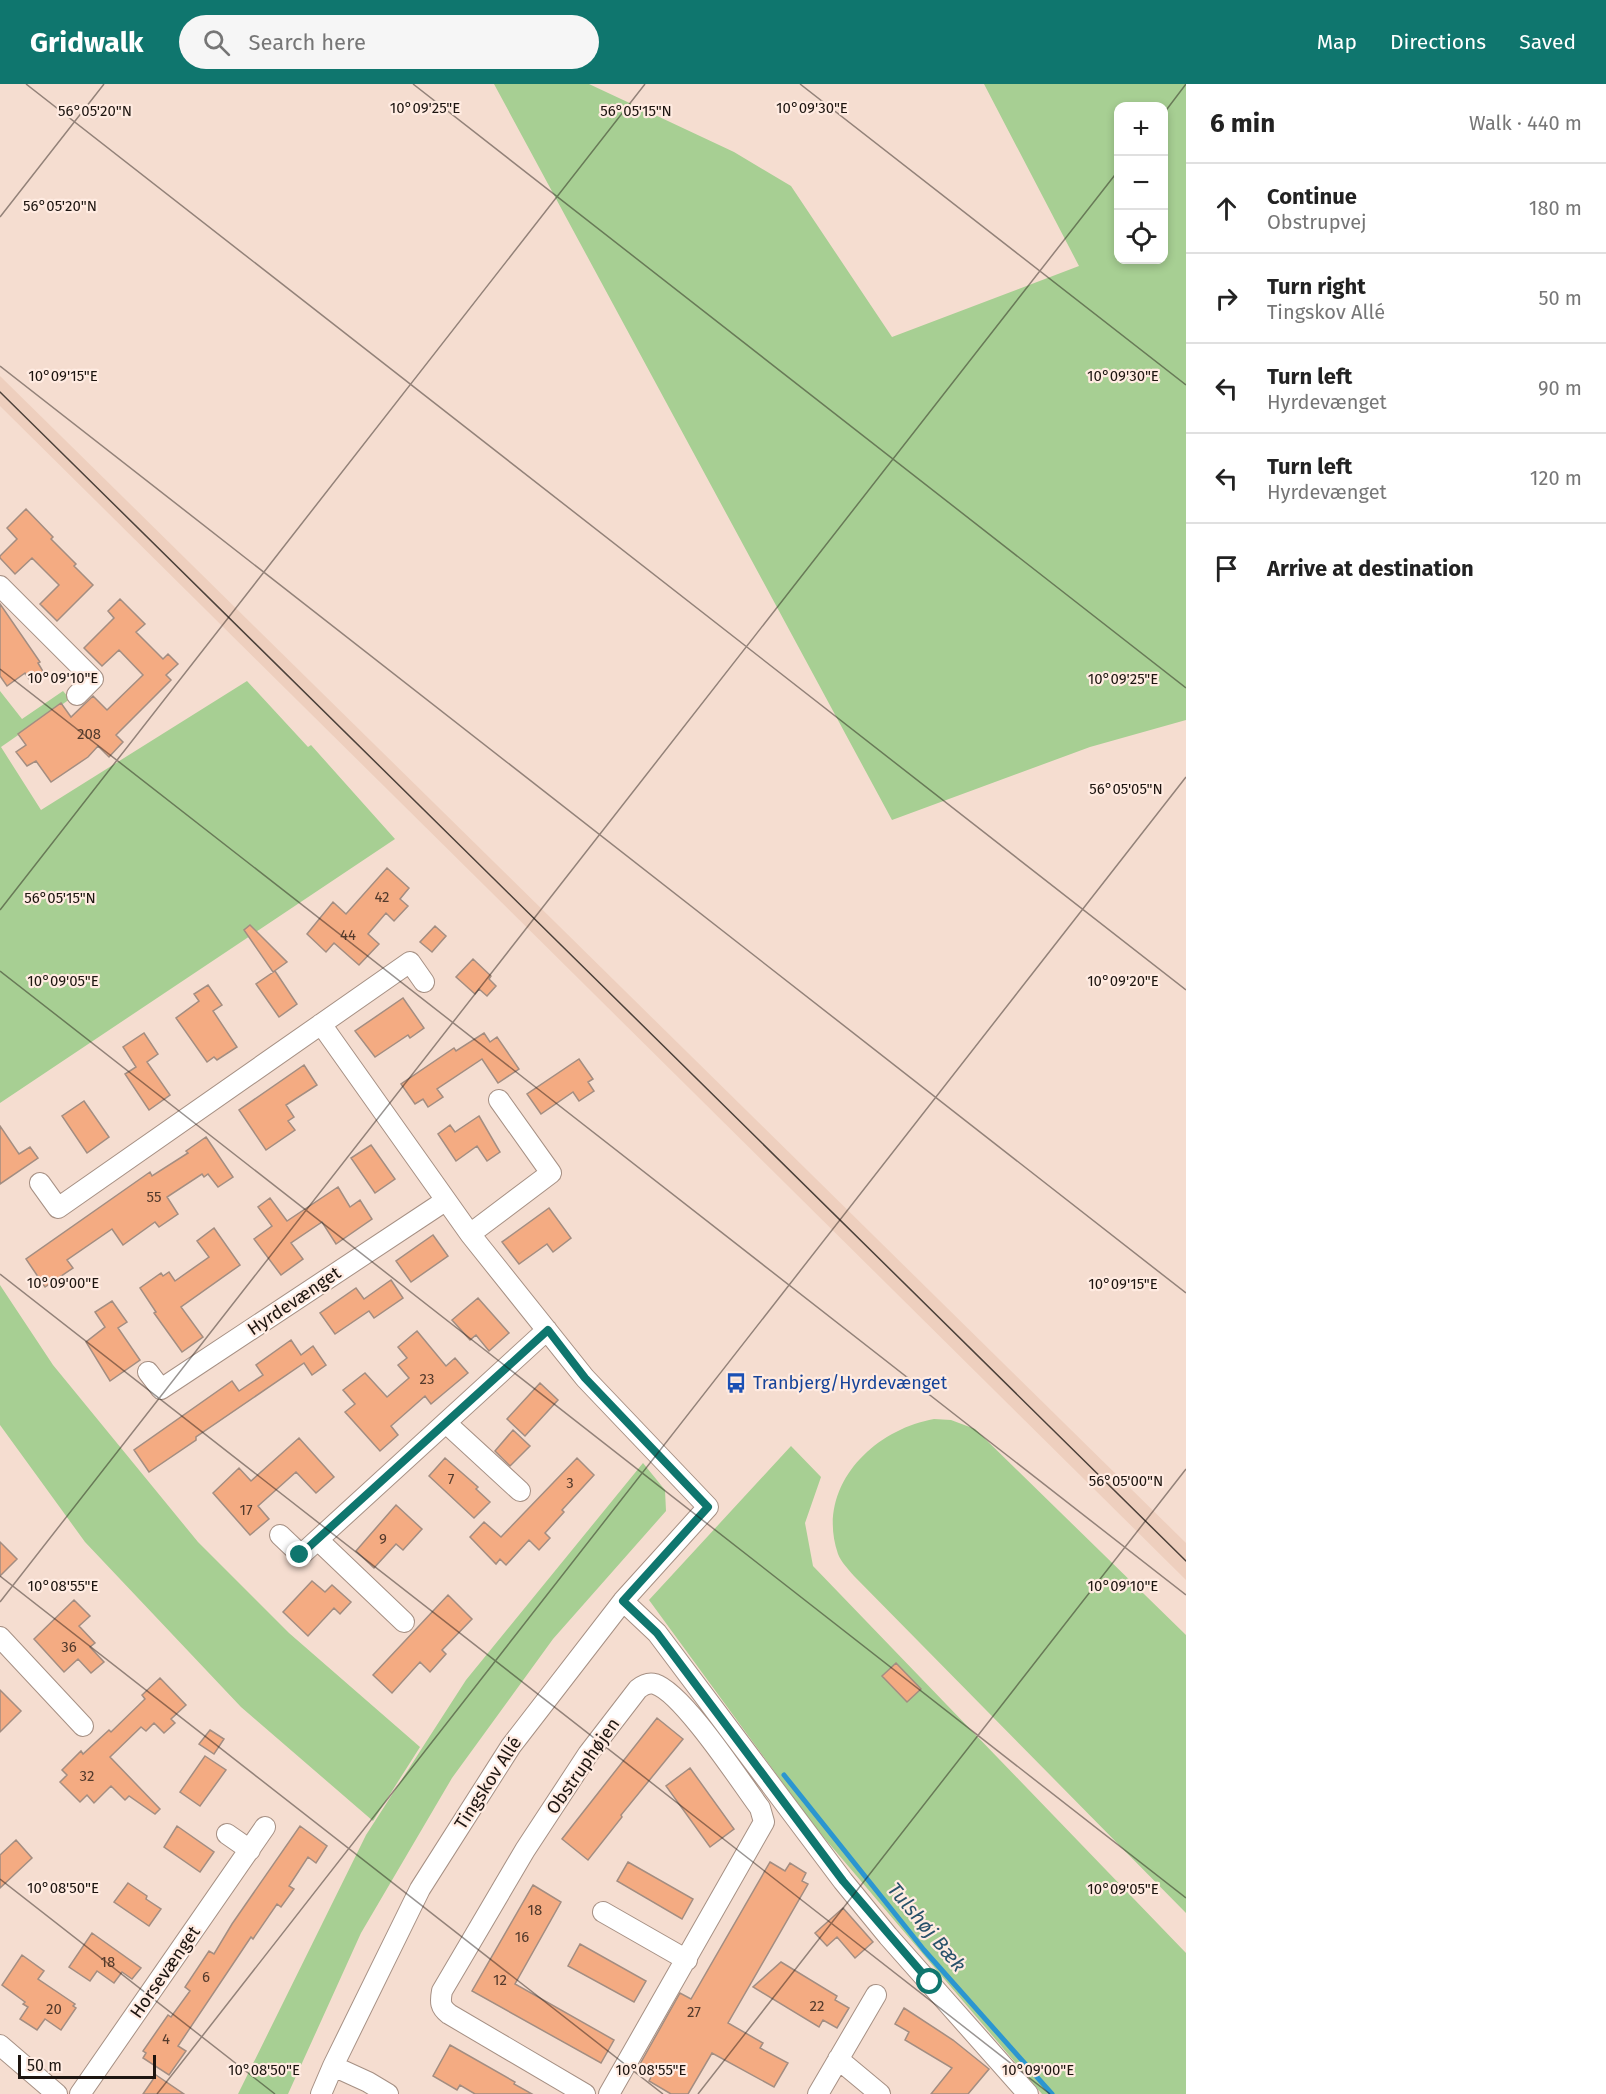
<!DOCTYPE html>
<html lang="en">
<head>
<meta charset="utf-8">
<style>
  :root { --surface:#fff; --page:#f6f6f6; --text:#222; --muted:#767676; --line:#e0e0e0; --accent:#0f766e }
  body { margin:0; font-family:"Fira Sans",sans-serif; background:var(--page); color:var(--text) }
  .controls { position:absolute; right:18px; top:18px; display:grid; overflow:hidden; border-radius:12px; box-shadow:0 3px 9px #0003 }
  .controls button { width:54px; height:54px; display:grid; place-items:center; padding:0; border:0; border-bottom:2px solid var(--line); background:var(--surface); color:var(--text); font:30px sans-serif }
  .scale { position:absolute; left:18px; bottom:15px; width:138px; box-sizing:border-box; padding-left:6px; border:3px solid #1d1510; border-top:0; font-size:16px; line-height:21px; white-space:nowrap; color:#1d1510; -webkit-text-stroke:4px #ffebe1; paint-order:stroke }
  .stop { position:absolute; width:18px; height:18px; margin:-14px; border:4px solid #0f766e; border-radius:50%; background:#fff }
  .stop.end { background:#0f766e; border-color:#fff; box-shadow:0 2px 6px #0008 }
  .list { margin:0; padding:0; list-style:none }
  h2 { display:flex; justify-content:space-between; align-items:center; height:78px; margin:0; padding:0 24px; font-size:26px }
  h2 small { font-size:20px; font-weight:400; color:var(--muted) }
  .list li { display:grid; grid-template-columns:39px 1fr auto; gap:18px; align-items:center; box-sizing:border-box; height:90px; padding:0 24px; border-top:2px solid var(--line) }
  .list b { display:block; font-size:22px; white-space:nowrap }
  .list p { margin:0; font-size:20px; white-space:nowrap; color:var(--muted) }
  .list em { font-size:20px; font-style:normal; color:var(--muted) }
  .icon { flex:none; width:33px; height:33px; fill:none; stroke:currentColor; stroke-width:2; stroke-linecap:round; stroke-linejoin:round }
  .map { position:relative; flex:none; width:1186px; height:2010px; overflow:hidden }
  header { display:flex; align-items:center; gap:36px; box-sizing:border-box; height:84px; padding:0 30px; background:var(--accent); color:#fff }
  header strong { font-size:28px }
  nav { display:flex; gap:33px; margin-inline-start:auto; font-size:21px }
  .search { width:420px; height:54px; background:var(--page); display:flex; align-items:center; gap:15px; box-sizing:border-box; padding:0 21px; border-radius:33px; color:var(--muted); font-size:22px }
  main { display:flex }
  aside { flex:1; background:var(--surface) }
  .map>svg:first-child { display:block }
  .built { fill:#eecfbe }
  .green { fill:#a7cf93; fill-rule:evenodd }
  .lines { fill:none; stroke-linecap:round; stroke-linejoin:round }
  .stream { stroke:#2c96d0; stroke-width:5 }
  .building { fill:#f4ab82; stroke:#a38d81; stroke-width:1.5 }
  .minor-casing { stroke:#a69084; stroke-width:22 }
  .minor { stroke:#fff; stroke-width:20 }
  .tram { stroke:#4c413a; stroke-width:1.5 }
  .route { stroke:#0f766e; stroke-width:8 }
  .ticks { fill:none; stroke:#1d1510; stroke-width:1.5; stroke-opacity:0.45 }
  .labels { text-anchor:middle; stroke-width:4.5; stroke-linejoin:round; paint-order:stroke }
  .number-label { font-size:15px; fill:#533a2c }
  .street-label { font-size:18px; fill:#1d1510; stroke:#ffebe1 }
  .transit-label { font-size:18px; fill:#164399; stroke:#ffebe1; text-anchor:start }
  .water-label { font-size:20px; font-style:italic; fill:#28516a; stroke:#ffebe1 }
  .ticks-label { font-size:15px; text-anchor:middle; fill:#1d1510; stroke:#ffebe1; stroke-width:4.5; stroke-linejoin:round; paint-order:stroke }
</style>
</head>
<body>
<header>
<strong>Gridwalk</strong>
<div class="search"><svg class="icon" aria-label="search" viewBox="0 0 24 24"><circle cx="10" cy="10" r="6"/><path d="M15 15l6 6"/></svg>Search here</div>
<nav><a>Map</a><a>Directions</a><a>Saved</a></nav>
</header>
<main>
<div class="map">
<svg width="1186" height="2010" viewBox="0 0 1186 2010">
  <rect width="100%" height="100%" fill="#f5ddd0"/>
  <path class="built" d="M 0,292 L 1186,1459 L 1186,1496 L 0,322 Z"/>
  <path class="green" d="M 494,0 L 589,0 L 734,68 L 791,102 L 892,253 L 1079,182 L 984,0 L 1186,0 L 1186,636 L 1090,663 L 892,736 ZM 1118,22 L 1164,22 L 1164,176 L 1118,176 Z
    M 247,597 L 308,663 L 311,661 L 395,755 L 0,1019 L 0,607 L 22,635 L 63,607 L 70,615 L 1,663 L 41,726 Z
    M 0,1201 L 53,1281 L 198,1458 L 289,1549 L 420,1663 L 373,1737 L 241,1623 L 85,1458 L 0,1341 Z
    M 934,1335 L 951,1336 L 975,1345 L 1186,1551 L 1186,1829 L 854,1492 C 849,1486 841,1478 838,1470 C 815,1404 872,1346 934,1335 Z
    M 791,1362 L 821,1393 L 805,1439 L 813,1482 L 1186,1869 L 1186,2010 L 1042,2010 L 815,1743 L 649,1516 Z
    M 643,1379 L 665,1406 L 666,1427 L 553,1555 L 452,1694 L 361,1849 L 288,2010 L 238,2010 L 366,1751 L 466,1596 Z"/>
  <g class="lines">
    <path class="stream" d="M 784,1691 L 924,1866 L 1052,2010"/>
  </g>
  <path class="building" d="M 26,425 L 53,453 L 51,455 L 76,480 L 74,482 L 93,501 L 57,537 L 40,520 L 59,501 L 32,474 L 15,490 L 0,474 L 0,472 L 17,455 L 7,444 Z
    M 120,515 L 145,540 L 136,548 L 163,575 L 168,570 L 178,580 L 166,591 L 171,596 L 116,651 L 123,658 L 109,673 L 98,662 L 88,673 L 51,698 L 36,677 L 27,682 L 16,668 L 26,661 L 18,650 L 61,619 L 71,633 L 93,612 L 107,626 L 143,591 L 119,566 L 102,582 L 84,564 L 114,534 L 108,527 Z
    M 0,520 L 40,578 L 38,579 L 44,589 L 31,598 L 25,589 L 7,602 L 0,592 Z
    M 387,784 L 409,804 L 400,815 L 408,822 L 394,837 L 386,829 L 368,850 L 379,860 L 359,881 L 334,859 L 326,868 L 307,850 L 333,818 L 346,830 Z
    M 250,841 L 287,878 L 273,888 L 244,846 Z
    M 435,842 L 446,852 L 432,868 L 420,858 Z
    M 473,875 L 491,892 L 489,895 L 496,902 L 487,912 L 479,905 L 475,910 L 456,893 Z
    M 275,887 L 297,920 L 279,933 L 256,900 Z
    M 208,901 L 222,921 L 213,927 L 237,963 L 217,976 L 214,973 L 207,978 L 176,934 L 199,917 L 194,910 Z
    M 403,914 L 424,944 L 410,954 L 408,951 L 375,973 L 355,947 Z
    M 144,949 L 158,970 L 147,978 L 170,1011 L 149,1026 L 125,990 L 136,983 L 123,963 Z
    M 484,949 L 490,958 L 497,953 L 519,985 L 498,999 L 482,975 L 437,1005 L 443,1013 L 428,1023 L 423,1015 L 415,1020 L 401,1000 L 454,964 L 456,967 Z
    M 579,975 L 593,995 L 588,998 L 594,1007 L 579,1017 L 573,1008 L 541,1030 L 527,1010 Z
    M 304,981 L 317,1001 L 286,1021 L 294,1033 L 288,1037 L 295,1046 L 266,1066 L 239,1026 Z
    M 84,1017 L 109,1053 L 87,1069 L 62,1032 Z
    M 479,1032 L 500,1068 L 487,1077 L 477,1062 L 456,1077 L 438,1050 L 450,1041 L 455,1048 Z
    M 0,1042 L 19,1070 L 30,1063 L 38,1074 L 0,1100 Z
    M 206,1053 L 233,1093 L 218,1103 L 208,1090 L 204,1093 L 202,1090 L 167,1113 L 178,1130 L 159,1143 L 155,1138 L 123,1161 L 112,1145 L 67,1176 L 73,1184 L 45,1203 L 26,1175 L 150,1088 L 152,1092 L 188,1069 L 186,1067 Z
    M 371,1061 L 395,1095 L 375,1109 L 351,1074 Z
    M 338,1103 L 350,1123 L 360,1116 L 372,1135 L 336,1160 L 322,1138 L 291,1159 L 303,1175 L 281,1191 L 254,1155 L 272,1142 L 258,1123 L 270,1114 L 287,1137 Z
    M 549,1124 L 571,1154 L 553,1168 L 547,1160 L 519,1180 L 502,1158 Z
    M 214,1144 L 240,1181 L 181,1223 L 203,1253 L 182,1268 L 154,1229 L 156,1228 L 140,1204 L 161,1189 L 163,1192 L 169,1188 L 175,1197 L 209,1173 L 197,1157 Z
    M 433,1151 L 448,1172 L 411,1198 L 396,1177 Z
    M 391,1196 L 403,1214 L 374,1234 L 369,1227 L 335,1250 L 320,1229 L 356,1204 L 364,1215 Z
    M 478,1214 L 509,1249 L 489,1267 L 476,1251 L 470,1256 L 452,1236 Z
    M 112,1217 L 127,1238 L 118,1244 L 140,1276 L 110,1297 L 86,1258 L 105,1243 L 95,1228 Z
    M 417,1247 L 446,1282 L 455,1274 L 468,1289 L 431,1320 L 425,1312 L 391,1342 L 398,1351 L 380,1367 L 345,1328 L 355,1320 L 343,1306 L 365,1289 L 387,1313 L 409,1294 L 398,1281 L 407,1274 L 398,1263 Z
    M 291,1256 L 301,1271 L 313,1262 L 326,1281 L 312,1291 L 304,1279 L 196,1353 L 196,1356 L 149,1388 L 134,1366 L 232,1297 L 239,1307 L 263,1291 L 256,1281 Z
    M 540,1299 L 558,1316 L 525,1352 L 507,1335 Z
    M 513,1346 L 530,1362 L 510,1382 L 495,1367 Z
    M 299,1354 L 334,1393 L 316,1409 L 296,1388 L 258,1422 L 269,1435 L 250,1451 L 213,1409 L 239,1384 L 251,1397 Z
    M 445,1374 L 478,1403 L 476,1405 L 490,1418 L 474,1434 L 429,1392 Z
    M 577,1374 L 594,1391 L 562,1426 L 564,1428 L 545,1449 L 550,1454 L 539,1466 L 529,1456 L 506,1481 L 500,1475 L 496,1480 L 470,1453 L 484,1438 L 501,1453 Z
    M 396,1421 L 422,1445 L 403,1466 L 396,1460 L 374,1484 L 356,1467 Z
    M 0,1458 L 17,1475 L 0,1492 Z
    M 312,1497 L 325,1508 L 332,1501 L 351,1518 L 340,1530 L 334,1524 L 308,1552 L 283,1528 Z
    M 448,1511 L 472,1535 L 442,1566 L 446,1570 L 430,1588 L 420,1578 L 392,1609 L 373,1591 Z
    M 74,1516 L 90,1532 L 79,1542 L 95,1559 L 90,1563 L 104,1578 L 91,1589 L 78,1575 L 64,1588 L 34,1555 Z
    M 896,1579 L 921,1605 L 907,1618 L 882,1592 Z
    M 160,1594 L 186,1621 L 171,1635 L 175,1639 L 164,1649 L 154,1639 L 146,1647 L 141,1643 L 110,1673 L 160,1725 L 155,1730 L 129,1712 L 125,1716 L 111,1702 L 94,1719 L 87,1711 L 80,1718 L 60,1698 L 67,1691 L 62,1686 L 81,1667 L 83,1670 L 109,1646 L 111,1648 L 145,1615 L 142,1611 Z
    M 0,1606 L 21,1627 L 0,1648 Z
    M 657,1634 L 683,1655 L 621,1731 L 622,1733 L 588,1776 L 562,1755 Z
    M 210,1646 L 224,1655 L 214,1670 L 199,1660 Z
    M 205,1672 L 226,1686 L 200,1722 L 180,1708 Z
    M 690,1684 L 734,1745 L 710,1763 L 666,1702 Z
    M 177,1742 L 214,1768 L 200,1788 L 164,1763 Z
    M 300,1742 L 327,1762 L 316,1779 L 308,1773 L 289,1802 L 294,1805 L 281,1823 L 277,1820 L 253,1855 L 251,1853 L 178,1962 L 186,1967 L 169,1991 L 143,1974 L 146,1969 L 143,1967 L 168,1931 L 171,1933 L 190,1907 L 185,1903 L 209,1867 L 214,1870 L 232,1840 Z
    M 16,1756 L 32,1774 L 0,1804 L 0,1771 Z
    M 628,1778 L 693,1815 L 682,1835 L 617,1797 Z
    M 770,1778 L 785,1787 L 790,1779 L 806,1789 L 802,1797 L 808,1800 L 728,1939 L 763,1959 L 760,1964 L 788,1979 L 774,2003 L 712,1969 L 688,2010 L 671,2010 L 649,1997 L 653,1989 L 640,1980 L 680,1909 L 691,1915 Z
    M 128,1799 L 147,1812 L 146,1815 L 161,1825 L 149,1842 L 114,1818 Z
    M 533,1801 L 561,1818 L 515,1900 L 614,1956 L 601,1979 L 472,1907 Z
    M 843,1824 L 873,1858 L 855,1874 L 837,1853 L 827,1862 L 815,1849 Z
    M 92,1849 L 141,1884 L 132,1895 L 122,1888 L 114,1899 L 97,1887 L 90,1897 L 69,1883 Z
    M 580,1860 L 646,1897 L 634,1918 L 568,1882 Z
    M 22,1871 L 44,1887 L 38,1895 L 75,1920 L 73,1922 L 76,1924 L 61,1946 L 45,1935 L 37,1946 L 20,1935 L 28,1923 L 23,1920 L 25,1918 L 2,1901 Z
    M 781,1878 L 837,1912 L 835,1916 L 849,1924 L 837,1944 L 823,1936 L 819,1943 L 753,1903 Z
    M 904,1924 L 953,1956 L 989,1985 L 968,2010 L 931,2010 L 952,1984 L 905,1956 L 909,1948 L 895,1940 Z
    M 450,1961 L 515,1998 L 514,2000 L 532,2010 L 475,2010 L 460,2001 L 457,2006 L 433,1992 Z
    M 156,1991 L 184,2010 L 143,2010 Z"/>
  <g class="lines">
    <g class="minor-casing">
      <path id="minor" d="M 0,502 L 93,595 L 77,611
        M 321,940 L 470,1150 L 585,1294 L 708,1423 L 623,1517 L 511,1662 L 420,1805 L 333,1982 L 321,2010
        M 40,1099 L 58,1124 L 410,878 L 424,898
        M 470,1150 L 551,1089 L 499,1016
        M 148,1288 L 161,1305 L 445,1117
        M 446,1339 L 520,1407
        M 280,1451 L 301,1471 L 547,1246
        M 318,1456 L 404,1538
        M 623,1517 L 657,1549 L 843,1797 L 888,1852 L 1028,2010
        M 0,1553 L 83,1642
        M 227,1750 L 250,1766
        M 603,1828 L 687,1876
        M 0,1961 L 57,2010
        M 838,1975 L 880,2010
        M 333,1982 L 368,1998 L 388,2010
        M 80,2010 L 265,1743
        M 585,2010 L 449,1930 C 440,1923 440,1918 442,1907 L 525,1766 L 588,1670 L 638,1605 C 643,1601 648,1598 655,1600 C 683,1609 740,1697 760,1724 L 764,1738 L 609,2010
        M 818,2010 L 876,1911"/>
    </g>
    <use href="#minor" class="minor"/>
    <path class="tram" d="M 0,308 L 1186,1477"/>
  </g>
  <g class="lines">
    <path class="route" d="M 300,1471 L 548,1246 L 585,1294 L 708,1423 L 623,1517 L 657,1549 L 843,1797 L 930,1898"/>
  </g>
  <path class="ticks" d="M 26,0 L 1186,906M 413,0 L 1186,604M 800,0 L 1186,301M 1164,29 L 1186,0M 0,133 L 104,0M 0,282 L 1186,1209M 0,585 L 1186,1511M 0,826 L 645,0M 0,887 L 1186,1814M 0,1190 L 1050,2010M 0,1492 L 663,2010M 0,1518 L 1118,87M 0,1795 L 275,2010M 157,2010 L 1186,693M 698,2010 L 1186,1385"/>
  <defs>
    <g id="bus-bare" transform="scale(1.62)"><path d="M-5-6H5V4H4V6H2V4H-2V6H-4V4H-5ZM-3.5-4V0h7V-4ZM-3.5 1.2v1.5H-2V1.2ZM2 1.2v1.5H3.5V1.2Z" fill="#1a4fb4" stroke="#ffebe1" stroke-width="2.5" paint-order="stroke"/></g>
  </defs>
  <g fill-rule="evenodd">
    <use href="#bus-bare" x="736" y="1299"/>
  </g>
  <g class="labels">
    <g class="number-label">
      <text x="89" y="655">208</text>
      <text x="382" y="818">42</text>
      <text x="348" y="856">44</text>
      <text x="154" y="1118">55</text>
      <text x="427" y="1300">23</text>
      <text x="451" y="1400">7</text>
      <text x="570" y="1404">3</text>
      <text x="246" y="1431">17</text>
      <text x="383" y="1460">9</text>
      <text x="69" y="1568">36</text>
      <text x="87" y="1697">32</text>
      <text x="535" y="1831">18</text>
      <text x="522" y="1858">16</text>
      <text x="108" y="1883">18</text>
      <text x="206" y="1898">6</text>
      <text x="500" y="1901">12</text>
      <text x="817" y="1927">22</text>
      <text x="54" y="1930">20</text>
      <text x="694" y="1933">27</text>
      <text x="166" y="1960">4</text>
    </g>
    <g class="street-label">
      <text transform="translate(294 1217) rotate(-34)" y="6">Hyrdevænget</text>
      <text transform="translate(583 1682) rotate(-55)" y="6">Obstruphøjen</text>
      <text transform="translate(488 1699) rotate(-57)" y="6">Tingskov Allé</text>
      <text transform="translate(165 1888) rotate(-55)" y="6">Horsevænget</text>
    </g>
    <g class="transit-label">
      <text x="753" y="1305">Tranbjerg/Hyrdevænget</text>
    </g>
    <g class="water-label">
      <text transform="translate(927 1843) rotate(50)" y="7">Tulshøj Bæk</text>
    </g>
  </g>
  <g class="ticks-label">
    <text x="425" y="29">10°09'25"E</text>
    <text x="812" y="29">10°09'30"E</text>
    <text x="95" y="32">56°05'20"N</text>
    <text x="636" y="32">56°05'15"N</text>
    <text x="60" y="127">56°05'20"N</text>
    <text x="63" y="297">10°09'15"E</text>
    <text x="1123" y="297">10°09'30"E</text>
    <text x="63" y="599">10°09'10"E</text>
    <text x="1123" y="600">10°09'25"E</text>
    <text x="1126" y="710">56°05'05"N</text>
    <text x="60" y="819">56°05'15"N</text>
    <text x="63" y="902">10°09'05"E</text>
    <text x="1123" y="902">10°09'20"E</text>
    <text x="63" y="1204">10°09'00"E</text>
    <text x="1123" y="1205">10°09'15"E</text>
    <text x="1126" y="1402">56°05'00"N</text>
    <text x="63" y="1507">10°08'55"E</text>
    <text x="1123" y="1507">10°09'10"E</text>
    <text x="63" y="1809">10°08'50"E</text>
    <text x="1123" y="1810">10°09'05"E</text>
    <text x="264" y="1991">10°08'50"E</text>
    <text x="651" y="1991">10°08'55"E</text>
    <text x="1038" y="1991">10°09'00"E</text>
  </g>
</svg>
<div class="controls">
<button>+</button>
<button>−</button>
<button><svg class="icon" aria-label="locate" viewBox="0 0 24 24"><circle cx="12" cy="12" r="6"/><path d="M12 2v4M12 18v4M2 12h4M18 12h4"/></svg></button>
</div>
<div class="scale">50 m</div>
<div class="stop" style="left:930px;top:1898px"></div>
<div class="stop end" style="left:300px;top:1471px"></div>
</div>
<aside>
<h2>6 min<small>Walk · 440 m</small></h2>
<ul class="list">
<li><svg class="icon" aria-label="ahead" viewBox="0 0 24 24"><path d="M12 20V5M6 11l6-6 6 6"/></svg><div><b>Continue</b><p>Obstrupvej</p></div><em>180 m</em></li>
<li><svg class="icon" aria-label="right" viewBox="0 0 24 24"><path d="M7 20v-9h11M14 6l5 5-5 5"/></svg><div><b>Turn right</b><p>Tingskov Allé</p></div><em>50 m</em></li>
<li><svg class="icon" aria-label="left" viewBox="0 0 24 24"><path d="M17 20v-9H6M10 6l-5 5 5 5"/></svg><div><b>Turn left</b><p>Hyrdevænget</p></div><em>90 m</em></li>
<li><svg class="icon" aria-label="left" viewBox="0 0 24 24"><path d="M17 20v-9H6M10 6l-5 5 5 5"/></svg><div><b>Turn left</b><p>Hyrdevænget</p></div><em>120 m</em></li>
<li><svg class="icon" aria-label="arrive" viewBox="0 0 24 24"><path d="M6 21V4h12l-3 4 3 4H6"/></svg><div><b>Arrive at destination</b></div></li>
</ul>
</aside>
</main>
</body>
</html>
